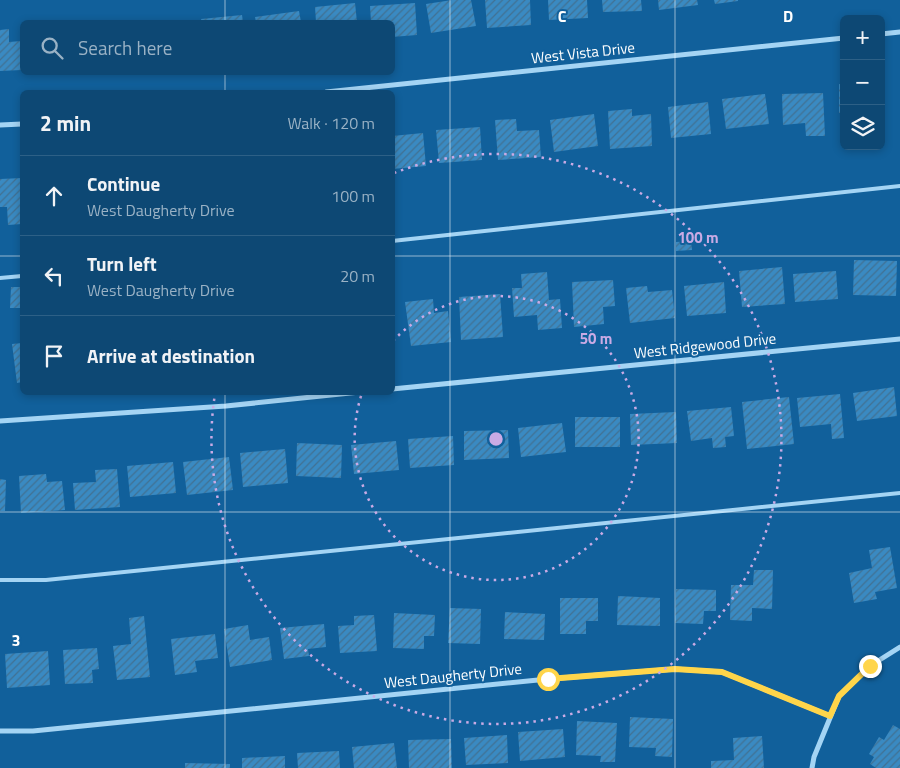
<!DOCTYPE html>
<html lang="en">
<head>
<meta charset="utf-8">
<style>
  :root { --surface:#0d4874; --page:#1b527c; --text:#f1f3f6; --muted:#9ab2c5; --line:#2d6086 }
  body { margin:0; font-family:"Titillium Web",sans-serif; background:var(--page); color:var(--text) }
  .controls { position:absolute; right:15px; top:15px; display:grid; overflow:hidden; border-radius:8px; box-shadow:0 2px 8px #0003 }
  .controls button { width:45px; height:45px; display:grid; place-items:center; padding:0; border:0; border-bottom:1px solid var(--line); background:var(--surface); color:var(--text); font:25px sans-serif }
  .stop { position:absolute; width:15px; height:15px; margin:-11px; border:4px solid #ffd54a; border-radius:50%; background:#fff }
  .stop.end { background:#ffd54a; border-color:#fff; box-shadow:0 1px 5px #0008 }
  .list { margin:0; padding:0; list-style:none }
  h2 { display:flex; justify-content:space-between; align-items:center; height:65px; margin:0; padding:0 20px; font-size:21px }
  h2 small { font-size:16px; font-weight:400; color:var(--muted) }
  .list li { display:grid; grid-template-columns:32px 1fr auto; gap:15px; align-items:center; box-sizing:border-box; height:80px; padding:0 20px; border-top:1px solid var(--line) }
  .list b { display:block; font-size:19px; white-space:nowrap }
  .list p { margin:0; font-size:16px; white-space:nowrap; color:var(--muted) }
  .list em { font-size:16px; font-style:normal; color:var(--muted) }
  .icon { flex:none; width:28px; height:28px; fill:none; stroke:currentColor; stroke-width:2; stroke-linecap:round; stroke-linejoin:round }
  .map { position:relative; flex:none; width:900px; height:768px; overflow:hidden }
  .search { position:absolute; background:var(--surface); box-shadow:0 2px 8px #0003; left:20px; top:20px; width:375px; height:55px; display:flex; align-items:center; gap:12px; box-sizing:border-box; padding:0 18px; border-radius:8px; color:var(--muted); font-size:19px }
  .panel { position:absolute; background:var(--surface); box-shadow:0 2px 8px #0003; left:20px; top:90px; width:375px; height:305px; border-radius:8px }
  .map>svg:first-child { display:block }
  .building { fill:url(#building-hatch) }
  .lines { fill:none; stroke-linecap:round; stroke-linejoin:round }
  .service { stroke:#a4d4f4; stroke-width:4 }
  .minor { stroke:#a4d4f4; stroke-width:5 }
  .route { stroke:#ffd54a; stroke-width:6 }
  .grid { fill:none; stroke:#fff; stroke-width:1; stroke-opacity:0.55 }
  .ring { fill:none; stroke:#caabe5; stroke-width:2.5; stroke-dasharray:2.5 5 }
  .labels { text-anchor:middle; stroke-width:4; stroke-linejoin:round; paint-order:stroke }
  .street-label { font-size:15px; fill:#fff; stroke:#11609b }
  .grid-label { font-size:16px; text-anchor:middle; font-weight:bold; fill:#fff; stroke:#11609b; stroke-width:4; stroke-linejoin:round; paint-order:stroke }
  .centre { fill:#caabe5; stroke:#11609b; stroke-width:2.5 }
  .ring-label { font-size:15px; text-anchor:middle; font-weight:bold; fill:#caabe5; stroke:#11609b; stroke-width:4; stroke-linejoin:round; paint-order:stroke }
</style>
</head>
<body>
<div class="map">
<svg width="900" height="768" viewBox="0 0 900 768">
  <defs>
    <pattern id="building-hatch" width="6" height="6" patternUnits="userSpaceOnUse" patternTransform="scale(1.25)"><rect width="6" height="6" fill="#3a8ac2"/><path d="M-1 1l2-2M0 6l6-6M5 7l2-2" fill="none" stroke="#417193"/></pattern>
  </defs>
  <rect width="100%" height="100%" fill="#11609b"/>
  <path class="building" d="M 452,0 L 471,0 L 476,26 L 431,33 L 426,4 Z
    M 485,0 L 530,0 L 531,25 L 487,28 Z
    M 548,0 L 587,0 L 588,18 L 549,20 Z
    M 602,0 L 641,0 L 642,11 L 603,12 Z
    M 658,0 L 697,0 L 698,5 L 659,10 Z
    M 714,0 L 738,0 L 738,1 L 715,4 Z
    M 355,3 L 357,22 L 316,22 L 315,7 Z
    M 415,3 L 417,35 L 392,37 L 392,22 L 371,22 L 370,6 Z
    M 299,11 L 301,22 L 256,22 L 255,17 Z
    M 242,15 L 243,22 L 202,22 L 201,19 Z
    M 9,29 L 9,42 L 21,41 L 22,70 L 0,71 L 0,30 Z
    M 839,84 L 844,84 L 844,113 L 839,113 Z
    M 823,93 L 825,136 L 806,136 L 805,123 L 783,125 L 782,94 Z
    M 765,94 L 769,124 L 726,129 L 722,99 Z
    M 708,102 L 711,134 L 671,138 L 668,107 Z
    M 632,109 L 632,116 L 651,114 L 652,146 L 610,149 L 608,111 Z
    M 594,114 L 598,146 L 554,152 L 550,120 Z
    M 516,119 L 517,131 L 539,130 L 541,157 L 498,160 L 495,120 Z
    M 480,127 L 482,160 L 439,163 L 436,130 Z
    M 423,133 L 426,166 L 392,169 L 392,136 Z
    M 22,178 L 22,224 L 8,225 L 7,207 L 0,207 L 0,179 Z
    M 691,241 L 692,250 L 676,251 L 676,242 Z
    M 854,260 L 897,261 L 896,296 L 853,295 Z
    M 782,267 L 785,304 L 742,307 L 739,271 Z
    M 836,271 L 838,299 L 795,302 L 793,274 Z
    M 547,272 L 549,300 L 560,299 L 562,328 L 538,330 L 537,315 L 514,317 L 512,288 L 522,288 L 521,274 Z
    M 613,280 L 615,306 L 603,307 L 604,324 L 574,327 L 572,282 Z
    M 724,282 L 726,313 L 687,316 L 684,286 Z
    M 647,286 L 648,292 L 672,290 L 675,318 L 630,323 L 626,288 Z
    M 11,287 L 22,287 L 22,308 L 10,308 Z
    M 500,294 L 503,337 L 461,340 L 459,297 Z
    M 433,299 L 434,313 L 448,311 L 451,342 L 411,346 L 405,302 Z
    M 22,343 L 22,382 L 17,383 L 12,344 Z
    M 894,387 L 897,416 L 857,421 L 853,393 Z
    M 840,394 L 844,438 L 832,439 L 831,424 L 800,427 L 797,398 Z
    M 789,397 L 794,444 L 747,449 L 742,402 Z
    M 731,407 L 734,436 L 725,437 L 726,447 L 713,448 L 712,438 L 691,441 L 687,411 Z
    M 676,412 L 677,443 L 631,445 L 630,414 Z
    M 575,417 L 620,417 L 620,447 L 575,447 Z
    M 562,423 L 566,452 L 521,457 L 518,428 Z
    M 508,430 L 509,458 L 464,460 L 464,431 Z
    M 453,436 L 454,465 L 410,468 L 408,439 Z
    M 396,441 L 399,470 L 354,474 L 351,445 Z
    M 297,443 L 342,445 L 341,478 L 296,476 Z
    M 285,449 L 288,483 L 243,487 L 240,453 Z
    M 229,457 L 233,490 L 187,495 L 183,462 Z
    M 173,462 L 176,493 L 130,497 L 127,466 Z
    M 117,469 L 120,507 L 75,510 L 73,483 L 96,482 L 95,470 Z
    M 46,474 L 47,482 L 62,481 L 65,510 L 21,513 L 19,476 Z
    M 0,479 L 6,480 L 5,511 L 0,511 Z
    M 890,547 L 897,588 L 875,592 L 877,599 L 854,603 L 849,573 L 872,568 L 869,550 Z
    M 754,570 L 773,570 L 772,609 L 752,608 L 752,621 L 730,620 L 731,585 L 753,585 Z
    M 676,589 L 716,590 L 716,611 L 704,611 L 703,624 L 675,623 Z
    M 618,596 L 660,598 L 660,626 L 617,625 Z
    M 560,598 L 598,598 L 598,621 L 586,621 L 586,634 L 560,634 Z
    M 450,608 L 481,609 L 480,644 L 448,643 Z
    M 505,612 L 545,614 L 544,640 L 504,639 Z
    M 394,613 L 435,615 L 434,636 L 424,636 L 424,649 L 393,648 Z
    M 374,615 L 377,651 L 340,653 L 338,626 L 354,625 L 354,616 Z
    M 144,616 L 150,677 L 117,680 L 113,646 L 131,644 L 129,618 Z
    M 324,624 L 326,647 L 308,649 L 309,656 L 284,659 L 280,628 Z
    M 248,625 L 250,640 L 269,637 L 272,660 L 230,667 L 224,629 Z
    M 215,634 L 218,658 L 195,661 L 197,672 L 175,675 L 171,639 Z
    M 97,648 L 99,669 L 92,670 L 93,683 L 65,684 L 63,650 Z
    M 48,651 L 50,685 L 7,688 L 5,654 Z
    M 630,717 L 673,719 L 672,757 L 655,756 L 656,748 L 629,747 Z
    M 577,721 L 617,723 L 615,762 L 600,762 L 601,756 L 576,755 Z
    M 893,725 L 900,729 L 900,768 L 876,768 L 870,764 L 874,757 L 869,754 L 879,737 L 884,740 Z
    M 563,729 L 565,757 L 520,761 L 518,732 Z
    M 507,735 L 508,763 L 466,765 L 464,738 Z
    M 762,736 L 764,768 L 711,768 L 711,761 L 734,760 L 733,738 Z
    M 451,739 L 452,768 L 409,768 L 408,740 Z
    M 394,743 L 397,768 L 354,768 L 352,747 Z
    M 339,751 L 340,768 L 298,768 L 297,753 Z
    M 285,756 L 285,768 L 242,768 L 242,758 Z
    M 185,763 L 230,764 L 230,768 L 185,768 Z"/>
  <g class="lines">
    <path class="service" d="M 392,241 L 900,186
      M 0,278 L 22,276
      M 0,580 L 46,580 L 900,493"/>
    <path class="minor" d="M 881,34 L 900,32
      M 326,92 L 844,38
      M 0,125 L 22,124
      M 392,389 L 900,339
      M 0,421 L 226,406 L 360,392
      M 0,731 L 33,731 L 548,679 L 675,669 L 722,672 L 830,716
      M 812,768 L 814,757 L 839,696 L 870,666 L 900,647"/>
  </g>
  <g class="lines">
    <path class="route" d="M 548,679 L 675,669 L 722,672 L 830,716 L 839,696 L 870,666"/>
  </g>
  <path class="grid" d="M 225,0 L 225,22M 450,0 L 450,768M 675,0 L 675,768M 225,72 L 225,92M 0,256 L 22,256M 392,256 L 900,256M 225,392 L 225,768M 0,512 L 900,512"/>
  <g class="ring">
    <path d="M393 341A142 142 0 1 1 362 393"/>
    <path d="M394 173A285 285 0 1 1 215 394"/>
  </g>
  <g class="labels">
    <g class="street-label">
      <text transform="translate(583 53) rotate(-6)" y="5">West Vista Drive</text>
      <text transform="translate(705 346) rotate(-6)" y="5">West Ridgewood Drive</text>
      <text transform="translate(453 676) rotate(-6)" y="5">West Daugherty Drive</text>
    </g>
  </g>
  <g class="grid-label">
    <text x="562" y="22">C</text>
    <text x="788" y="22">D</text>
    <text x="16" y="646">3</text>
  </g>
  <circle cx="496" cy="439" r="8" class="centre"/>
  <g class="ring-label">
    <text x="698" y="243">100 m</text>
    <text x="596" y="344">50 m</text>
  </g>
</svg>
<div class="controls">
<button>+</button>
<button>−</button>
<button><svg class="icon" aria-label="layers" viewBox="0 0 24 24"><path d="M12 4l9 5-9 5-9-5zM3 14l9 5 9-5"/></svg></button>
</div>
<div class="stop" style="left:548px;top:679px"></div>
<div class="stop end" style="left:870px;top:666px"></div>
<div class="search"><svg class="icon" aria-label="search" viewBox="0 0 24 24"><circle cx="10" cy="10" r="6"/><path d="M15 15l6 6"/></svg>Search here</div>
<section class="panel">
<h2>2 min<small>Walk · 120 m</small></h2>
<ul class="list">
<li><svg class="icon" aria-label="ahead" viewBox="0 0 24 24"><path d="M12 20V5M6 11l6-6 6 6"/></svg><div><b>Continue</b><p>West Daugherty Drive</p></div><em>100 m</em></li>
<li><svg class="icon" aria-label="left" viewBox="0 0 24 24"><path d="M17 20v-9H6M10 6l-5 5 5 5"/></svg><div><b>Turn left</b><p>West Daugherty Drive</p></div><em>20 m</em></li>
<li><svg class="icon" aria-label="arrive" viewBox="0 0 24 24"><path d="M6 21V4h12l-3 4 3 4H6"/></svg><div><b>Arrive at destination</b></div></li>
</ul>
</section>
</div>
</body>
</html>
